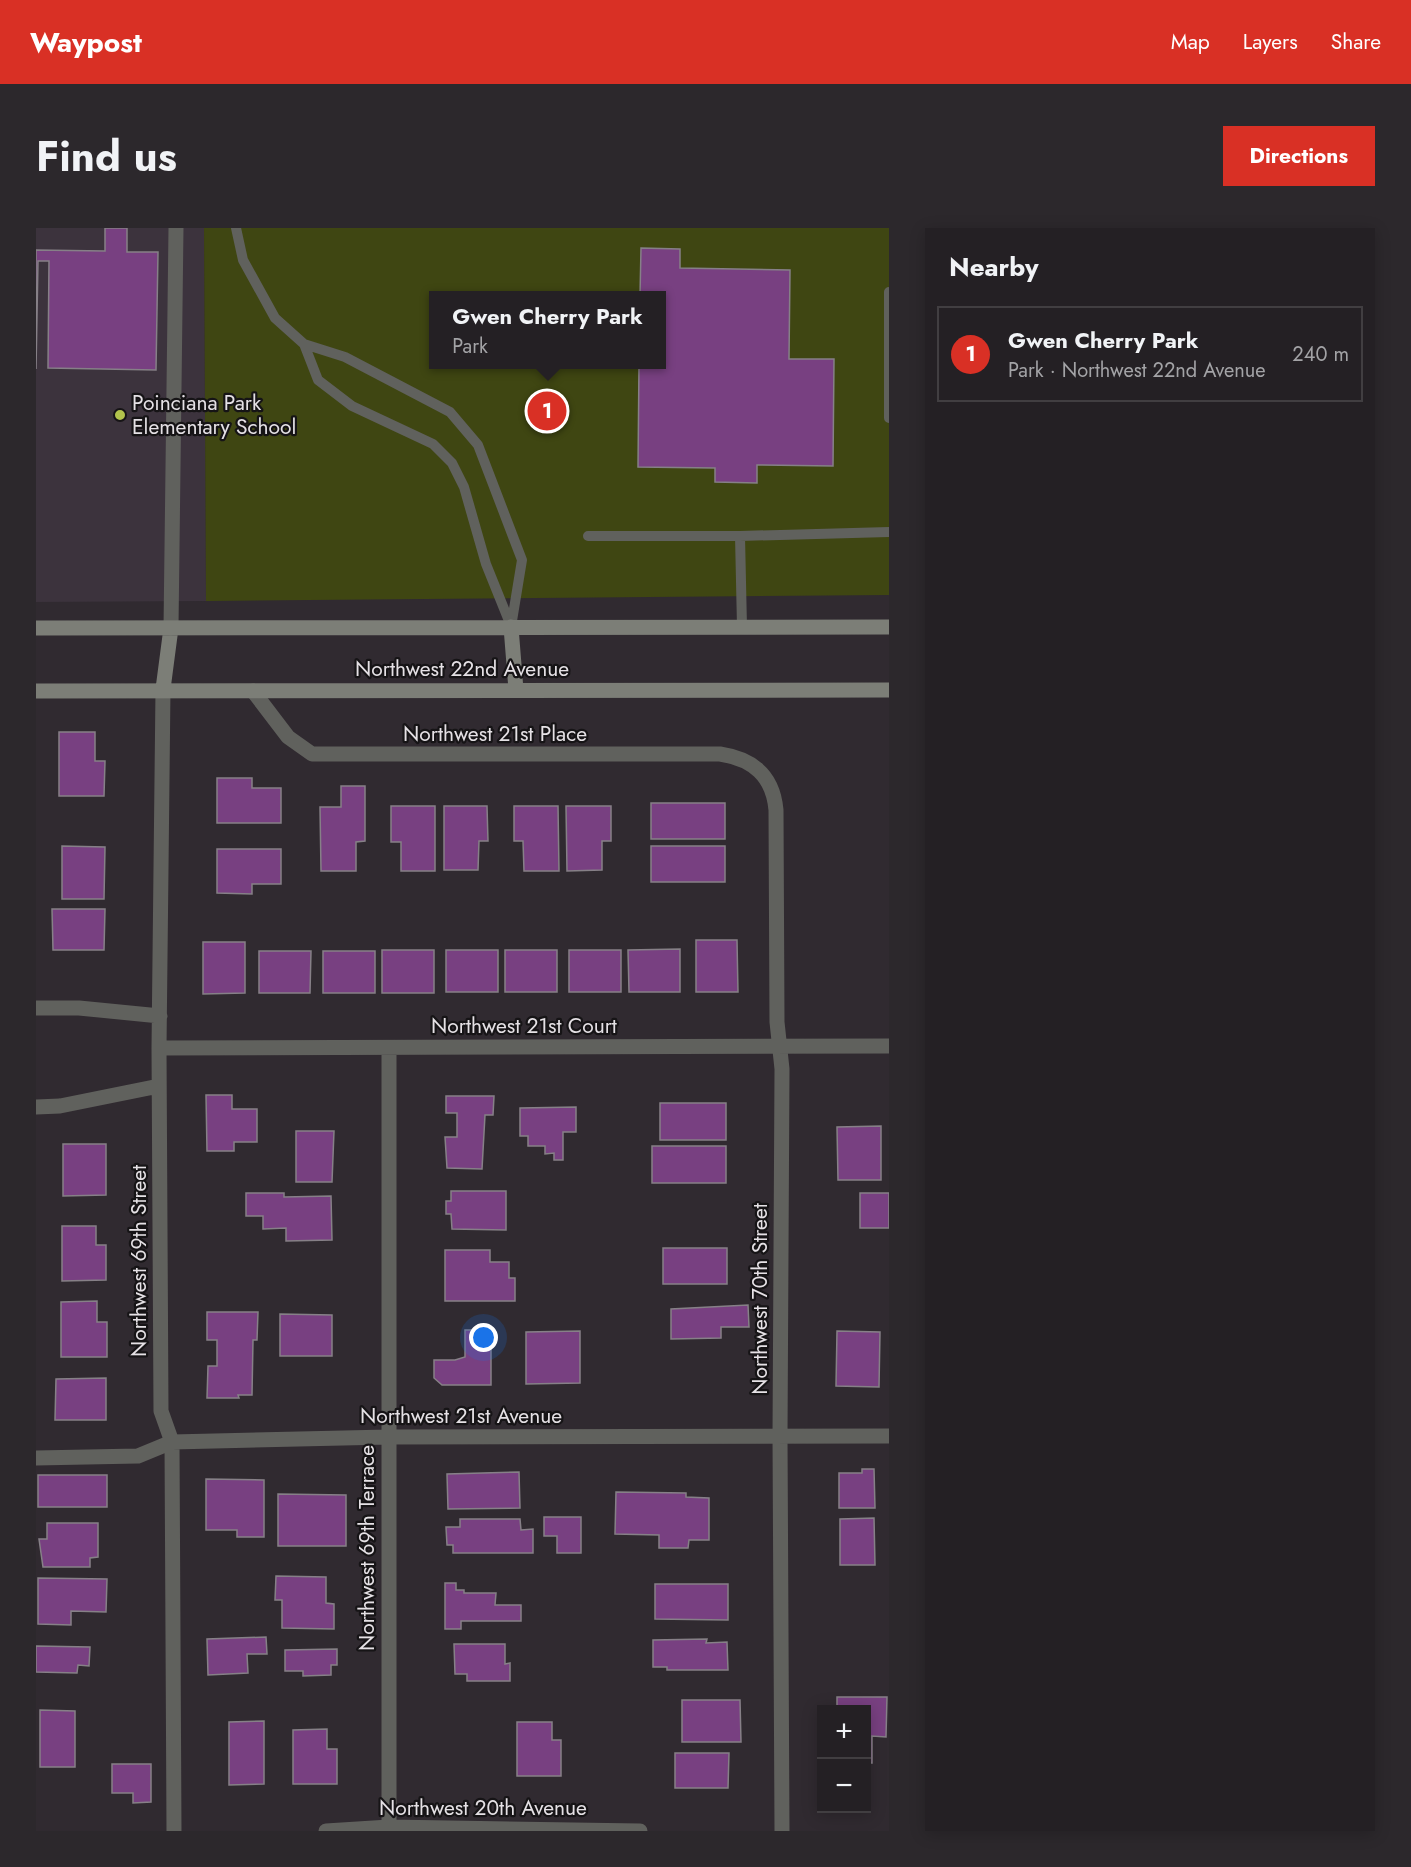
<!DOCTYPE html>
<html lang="en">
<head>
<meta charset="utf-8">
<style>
  :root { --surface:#242024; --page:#2c282c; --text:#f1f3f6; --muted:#a3a3a6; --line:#413e41; --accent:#d93025 }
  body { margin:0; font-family:Jost,sans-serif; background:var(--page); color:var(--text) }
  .controls { position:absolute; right:18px; bottom:18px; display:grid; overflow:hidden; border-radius:0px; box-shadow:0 3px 15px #0003 }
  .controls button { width:54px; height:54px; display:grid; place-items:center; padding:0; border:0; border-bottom:2px solid var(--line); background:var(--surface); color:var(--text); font:30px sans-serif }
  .you { position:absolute; left:448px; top:1110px; width:21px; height:21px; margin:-15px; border:4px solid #fff; border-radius:50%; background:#1a73e8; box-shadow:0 0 0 9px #1a73e833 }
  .badge { display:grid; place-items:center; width:39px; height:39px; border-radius:50%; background:var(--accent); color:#fff; font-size:20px; font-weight:700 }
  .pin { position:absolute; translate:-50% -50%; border:3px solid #fff; box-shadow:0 2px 6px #0006 }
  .popup { position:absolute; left:393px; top:63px; width:237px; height:78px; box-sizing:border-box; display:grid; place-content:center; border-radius:0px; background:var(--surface); filter:drop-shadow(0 2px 4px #0005); font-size:20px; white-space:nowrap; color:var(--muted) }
  .popup b { font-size:22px; color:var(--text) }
  .popup::after { content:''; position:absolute; left:50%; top:100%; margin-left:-12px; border:12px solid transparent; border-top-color:var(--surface) }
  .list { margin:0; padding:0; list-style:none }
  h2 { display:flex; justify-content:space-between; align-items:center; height:78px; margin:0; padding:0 24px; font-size:26px }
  h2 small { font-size:20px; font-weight:400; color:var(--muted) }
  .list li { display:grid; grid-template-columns:39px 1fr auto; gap:18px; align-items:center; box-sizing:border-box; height:96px; margin:0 12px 12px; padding:0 12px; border:2px solid var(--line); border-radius:0px }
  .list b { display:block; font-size:22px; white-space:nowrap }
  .list p { margin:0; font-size:20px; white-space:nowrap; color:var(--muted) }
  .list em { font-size:20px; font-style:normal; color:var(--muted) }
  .map { position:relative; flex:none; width:853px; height:1603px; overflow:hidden; border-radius:0px }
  header { display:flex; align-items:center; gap:36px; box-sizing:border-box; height:84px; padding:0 30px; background:var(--accent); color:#fff }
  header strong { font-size:28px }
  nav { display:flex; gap:33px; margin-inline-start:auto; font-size:21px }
  .intro { display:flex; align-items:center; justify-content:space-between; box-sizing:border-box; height:144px; padding:0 36px }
  h1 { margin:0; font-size:42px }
  .button { padding:15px 27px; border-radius:0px; background:var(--accent); color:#fff; font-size:21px; font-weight:700 }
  main { display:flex; gap:36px; padding:0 36px }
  aside { flex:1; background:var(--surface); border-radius:0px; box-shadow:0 3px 15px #0003 }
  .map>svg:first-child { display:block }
  .built { fill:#3c333d }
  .green { fill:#3f4612; fill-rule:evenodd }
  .building { fill:#784081; stroke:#868087; stroke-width:1.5 }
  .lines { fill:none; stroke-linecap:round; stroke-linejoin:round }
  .service { stroke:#60615d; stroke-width:10 }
  .minor { stroke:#60615d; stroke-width:15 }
  .secondary { stroke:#7c7e77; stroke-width:15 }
  .poi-dot { fill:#b2c34c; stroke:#161416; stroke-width:2 }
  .labels { text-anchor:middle; stroke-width:4.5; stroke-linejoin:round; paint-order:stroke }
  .poi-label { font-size:21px; fill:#e5e1e5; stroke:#161416; text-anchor:start }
  .street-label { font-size:21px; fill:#e5e1e5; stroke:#161416 }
</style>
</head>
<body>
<header>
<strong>Waypost</strong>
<nav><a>Map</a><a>Layers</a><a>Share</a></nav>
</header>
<div class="intro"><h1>Find us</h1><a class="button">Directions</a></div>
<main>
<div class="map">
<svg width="853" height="1603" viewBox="0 0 853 1603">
  <rect width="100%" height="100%" fill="#302a30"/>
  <path class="built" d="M 0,0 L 168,0 L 170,373 L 0,374 Z"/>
  <path class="green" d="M 168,0 L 853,0 L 853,367 L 170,373 ZM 397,68 L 625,68 L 625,136 L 397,136 Z"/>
  <path class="building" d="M 69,0 L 91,0 L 91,24 L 122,24 L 120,142 L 12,140 L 13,33 L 2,33 L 0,141 L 0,22 L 69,23 Z
    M 605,20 L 644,21 L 644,40 L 754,42 L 753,131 L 798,131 L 797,238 L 721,237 L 721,255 L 679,254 L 679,240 L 602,239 L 603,136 L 625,136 L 625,68 L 604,68 Z
    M 23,504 L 59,504 L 59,533 L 69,533 L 68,568 L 23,568 Z
    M 181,550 L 216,550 L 216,560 L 245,560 L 245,595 L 181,595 Z
    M 305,558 L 329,558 L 329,613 L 320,614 L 320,643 L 285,643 L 284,579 L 305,579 Z
    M 615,575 L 689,575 L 689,611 L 615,611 Z
    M 355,578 L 399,578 L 399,643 L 365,643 L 365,614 L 355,614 Z
    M 408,578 L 451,578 L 452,613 L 443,613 L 442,642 L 408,642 Z
    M 478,578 L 522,578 L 523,643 L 488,643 L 487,613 L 478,613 Z
    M 530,578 L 575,578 L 575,613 L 566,613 L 566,642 L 531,643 Z
    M 26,618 L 69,619 L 68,671 L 26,671 Z
    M 615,618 L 689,618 L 689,654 L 615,654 Z
    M 181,621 L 245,621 L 245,656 L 216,656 L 216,666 L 181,665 Z
    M 16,681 L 69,681 L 68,722 L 17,722 Z
    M 660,712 L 701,712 L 702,764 L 660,764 Z
    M 167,714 L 209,714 L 209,765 L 167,766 Z
    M 644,721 L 644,764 L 593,764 L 592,722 Z
    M 346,722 L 398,722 L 398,765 L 346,765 Z
    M 410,722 L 462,722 L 462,764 L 410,764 Z
    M 469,722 L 521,722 L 521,764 L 469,764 Z
    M 533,722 L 585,722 L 585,764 L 533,764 Z
    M 223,723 L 275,723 L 274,765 L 223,765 Z
    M 287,723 L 339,723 L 339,765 L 287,765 Z
    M 170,867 L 196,867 L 196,881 L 221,881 L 221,914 L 198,914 L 198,923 L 171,923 Z
    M 410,868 L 458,868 L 457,887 L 449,887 L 446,941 L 411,940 L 409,909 L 421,909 L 421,885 L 410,885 Z
    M 624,875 L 690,875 L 690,912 L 624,912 Z
    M 540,879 L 540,904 L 527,904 L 527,932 L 518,932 L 518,925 L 509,926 L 509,918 L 492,918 L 492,908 L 484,908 L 484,880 Z
    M 845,898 L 845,952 L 802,952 L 801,899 Z
    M 260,903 L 298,903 L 296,954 L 260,954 Z
    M 27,916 L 70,916 L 70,967 L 27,968 Z
    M 616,918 L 690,918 L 690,955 L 616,955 Z
    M 415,963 L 470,963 L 470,1002 L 416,1001 L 415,986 L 410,986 L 410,973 L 415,973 Z
    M 210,965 L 248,965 L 248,969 L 295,968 L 296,1012 L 250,1013 L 250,1000 L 227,1001 L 227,988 L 210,988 Z
    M 824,965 L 853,965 L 853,1000 L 824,1000 Z
    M 26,998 L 60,998 L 60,1017 L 70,1017 L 70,1052 L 26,1053 Z
    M 627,1020 L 691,1020 L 691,1056 L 627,1056 Z
    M 409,1022 L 454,1022 L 454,1034 L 473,1034 L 473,1050 L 479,1050 L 479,1073 L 409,1073 Z
    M 61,1073 L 61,1094 L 71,1094 L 71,1129 L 25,1129 L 25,1074 Z
    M 712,1077 L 713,1099 L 685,1099 L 685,1110 L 635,1111 L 635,1081 Z
    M 171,1084 L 222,1084 L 221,1112 L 217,1112 L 216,1167 L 202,1167 L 203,1170 L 171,1170 L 172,1138 L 181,1138 L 181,1112 L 171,1112 Z
    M 244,1086 L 296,1087 L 296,1128 L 244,1128 Z
    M 429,1102 L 455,1102 L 455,1157 L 406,1157 L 398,1150 L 398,1132 L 419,1132 L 429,1129 Z
    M 544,1103 L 544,1155 L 490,1156 L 490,1104 Z
    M 801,1103 L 844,1104 L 843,1159 L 800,1158 Z
    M 70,1150 L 70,1192 L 19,1192 L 20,1151 Z
    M 826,1241 L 838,1241 L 839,1280 L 803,1280 L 803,1245 L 826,1245 Z
    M 483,1244 L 484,1280 L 412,1281 L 411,1246 Z
    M 2,1247 L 71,1247 L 71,1279 L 2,1279 Z
    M 170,1251 L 228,1252 L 228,1309 L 201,1309 L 201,1302 L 170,1302 Z
    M 580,1264 L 650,1265 L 650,1269 L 673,1270 L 673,1312 L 653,1312 L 652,1320 L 623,1320 L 623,1307 L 579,1306 Z
    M 242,1266 L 310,1267 L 310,1318 L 242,1318 Z
    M 508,1289 L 545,1289 L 545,1325 L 521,1325 L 521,1308 L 508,1308 Z
    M 838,1290 L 839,1337 L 804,1337 L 804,1291 Z
    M 424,1291 L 484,1291 L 485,1302 L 497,1301 L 497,1325 L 417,1325 L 417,1317 L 411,1317 L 410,1299 L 424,1299 Z
    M 11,1295 L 62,1295 L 62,1329 L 54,1330 L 54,1339 L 7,1339 L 3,1311 L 11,1311 Z
    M 240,1348 L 290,1349 L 290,1375 L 298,1376 L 298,1401 L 246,1400 L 246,1372 L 239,1372 Z
    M 2,1350 L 71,1351 L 70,1384 L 35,1383 L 35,1397 L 2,1396 Z
    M 409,1355 L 420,1355 L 420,1362 L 428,1362 L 428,1365 L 460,1365 L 459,1377 L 485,1377 L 485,1393 L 425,1393 L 425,1401 L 409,1401 Z
    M 619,1356 L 692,1356 L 692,1392 L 619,1391 Z
    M 230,1409 L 231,1426 L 211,1426 L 212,1445 L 172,1447 L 171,1411 Z
    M 671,1411 L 670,1415 L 691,1414 L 692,1442 L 631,1442 L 631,1439 L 617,1439 L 617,1412 Z
    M 418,1416 L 469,1416 L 469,1436 L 474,1435 L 474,1453 L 431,1453 L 431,1446 L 419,1446 Z
    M 0,1418 L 54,1419 L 53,1438 L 42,1437 L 41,1445 L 0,1444 Z
    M 301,1421 L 301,1437 L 295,1437 L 295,1447 L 267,1448 L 267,1443 L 249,1443 L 249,1422 Z
    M 801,1469 L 851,1469 L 850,1509 L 836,1508 L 836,1535 L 830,1535 L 830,1482 L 801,1482 Z
    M 646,1472 L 704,1472 L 705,1514 L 646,1514 Z
    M 4,1482 L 39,1483 L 39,1539 L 4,1539 Z
    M 228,1493 L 228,1556 L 193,1557 L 193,1494 Z
    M 481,1494 L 516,1494 L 516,1512 L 525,1512 L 525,1548 L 481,1548 Z
    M 291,1501 L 291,1521 L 301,1521 L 301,1556 L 257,1556 L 257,1502 Z
    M 639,1525 L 693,1525 L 692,1560 L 639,1560 Z
    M 76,1536 L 115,1536 L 115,1574 L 97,1575 L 97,1565 L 76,1565 Z"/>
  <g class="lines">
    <path class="service" d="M 200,0 L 207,32 L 239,90 L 268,116 L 309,129 L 414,184 L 442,217 L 486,332 L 475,399
      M 853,64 L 853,190
      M 268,116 L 282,152 L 316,178 L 397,216 L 416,235 L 428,259 L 450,336 L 475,398
      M 552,308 L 704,308 L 853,304
      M 704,308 L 706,399"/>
    <path class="minor" d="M 135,400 L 140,0
      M 127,461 L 123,820 L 125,1183 L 136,1214 L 138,1603
      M 217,463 L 252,509 L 276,526 L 684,526 C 717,531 737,548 740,582 L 741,794 L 746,841 L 744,1208 L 746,1603
      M 0,780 L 43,780 L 124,788
      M 123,820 L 853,818
      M 0,879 L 24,878 L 123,858
      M 0,1230 L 102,1228 L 136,1214 L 352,1209 L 853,1208
      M 290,1603 L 353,1599 L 604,1603
      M 353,1603 L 353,820"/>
    <path class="secondary" d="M 475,399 L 480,462
      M 0,400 L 853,399
      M 127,461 L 135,400
      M 0,463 L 853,462"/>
  </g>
  <circle class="poi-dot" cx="84" cy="187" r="6"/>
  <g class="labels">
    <g class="poi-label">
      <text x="96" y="182">Poinciana Park<tspan x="96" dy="24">Elementary School</tspan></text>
    </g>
    <g class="street-label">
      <text x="426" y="448">Northwest 22nd Avenue</text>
      <text x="459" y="513">Northwest 21st Place</text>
      <text x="488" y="805">Northwest 21st Court</text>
      <text transform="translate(103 1033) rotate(-90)" y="7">Northwest 69th Street</text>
      <text transform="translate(724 1071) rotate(-90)" y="7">Northwest 70th Street</text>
      <text x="425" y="1195">Northwest 21st Avenue</text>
      <text transform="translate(331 1320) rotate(-90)" y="7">Northwest 69th Terrace</text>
      <text x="447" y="1587">Northwest 20th Avenue</text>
    </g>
  </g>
</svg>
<div class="controls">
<button>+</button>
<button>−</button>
</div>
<div class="you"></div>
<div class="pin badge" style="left:511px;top:183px">1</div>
<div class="popup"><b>Gwen Cherry Park</b>Park</div>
</div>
<aside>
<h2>Nearby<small></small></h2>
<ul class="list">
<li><span class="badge">1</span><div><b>Gwen Cherry Park</b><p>Park · Northwest 22nd Avenue</p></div><em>240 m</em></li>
</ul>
</aside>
</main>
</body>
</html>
